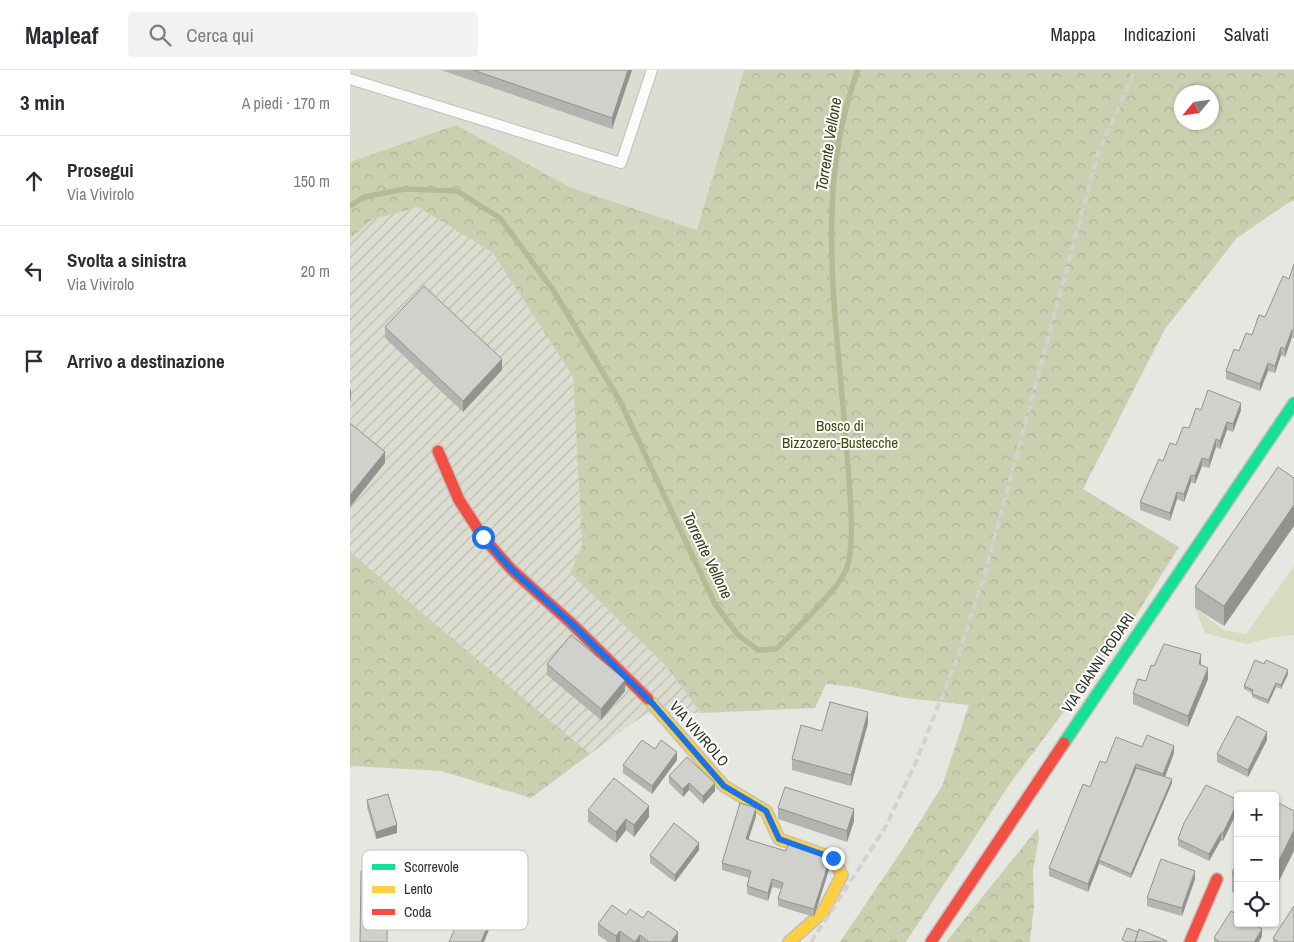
<!DOCTYPE html>
<html lang="it">
<head>
<meta charset="utf-8">
<style>
  :root { --surface:#fff; --page:#f2f2f3; --text:#2b2b33; --muted:#7c7c81; --line:#e1e1e2 }
  body { margin:0; font-family:"Archivo Narrow",sans-serif; background:var(--page); color:var(--text) }
  .controls { position:absolute; right:15px; bottom:15px; display:grid; overflow:hidden; border-radius:5px; box-shadow:0 1px 4px #0004 }
  .controls button { width:45px; height:45px; display:grid; place-items:center; padding:0; border:0; border-bottom:1px solid var(--line); background:var(--surface); color:var(--text); font:25px sans-serif }
  .compass { position:absolute; left:824px; top:15px; width:45px; height:45px; border-radius:50%; background:var(--surface); box-shadow:0 1px 4px #0004; rotate:241deg }
  .stop { position:absolute; width:15px; height:15px; margin:-11px; border:4px solid #1a73e8; border-radius:50%; background:#fff }
  .stop.end { background:#1a73e8; border-color:#fff; box-shadow:0 1px 5px #0008 }
  .list { margin:0; padding:0; list-style:none }
  h2 { display:flex; justify-content:space-between; align-items:center; height:65px; margin:0; padding:0 20px; font-size:21px }
  h2 small { font-size:16px; font-weight:400; color:var(--muted) }
  .list li { display:grid; grid-template-columns:32px 1fr auto; gap:15px; align-items:center; box-sizing:border-box; height:90px; padding:0 20px; border-top:1px solid var(--line) }
  .list b { display:block; font-size:19px; white-space:nowrap }
  .list p { margin:0; font-size:16px; white-space:nowrap; color:var(--muted) }
  .list em { font-size:16px; font-style:normal; color:var(--muted) }
  .icon { flex:none; width:28px; height:28px; fill:none; stroke:currentColor; stroke-width:2; stroke-linecap:round; stroke-linejoin:round }
  .map { position:relative; flex:none; width:944px; height:872px; overflow:hidden }
  header { display:flex; align-items:center; gap:30px; box-sizing:border-box; height:70px; padding:0 25px; background:var(--surface); border-bottom:1px solid var(--line) }
  header strong { font-size:24px }
  nav { display:flex; gap:28px; margin-inline-start:auto; font-size:18px }
  .search { width:350px; height:45px; background:var(--page); display:flex; align-items:center; gap:12px; box-sizing:border-box; padding:0 18px; border-radius:5px; color:var(--muted); font-size:19px }
  main { display:flex }
  aside { flex:1; background:var(--surface) }
  .map>svg:first-child { display:block }
  .built { fill:#dcddd0 }
  .industrial { fill:url(#industrial-furrows) }
  .green { fill:#d8dbc0 }
  .forest { fill:url(#forest-crowns); fill-rule:evenodd }
  .lines { fill:none; stroke-linecap:round; stroke-linejoin:round }
  .stream { stroke:#b6ba94; stroke-width:5.5 }
  .lane-casing { stroke:#c0c0bd; stroke-width:12 }
  .fast-casing { stroke:#c0c0bd; stroke-width:14 }
  .slow-casing { stroke:#c0c0bd; stroke-width:14 }
  .jam-casing { stroke:#c0c0bd; stroke-width:14 }
  .lane { stroke:#fbfbfb; stroke-width:10 }
  .fast { stroke:#16e098; stroke-width:11 }
  .slow { stroke:#ffcf43; stroke-width:11 }
  .jam { stroke:#f24e42; stroke-width:11 }
  .rail { stroke:#d2d2d0; stroke-width:4; stroke-dasharray:8 4; stroke-linecap:butt }
  .wall { fill:#b3b3af }
  .shaded-wall { fill:#92928f }
  .building { fill:#d0d0cc; stroke:#92928f }
  .route { stroke:#1a73e8; stroke-width:6 }
  .labels { text-anchor:middle; stroke-width:4; stroke-linejoin:round; paint-order:stroke }
  .park-label { font-size:15px; fill:#444909; stroke:#fff }
  .street-label { font-size:15px; fill:#2e2e2a; stroke:#fff }
  .water-label { font-size:16px; font-style:italic; fill:#393c13; stroke:#fff }
  .key { fill:#fff; stroke:#c0c0bf; stroke-width:1 }
  .key-label { font-size:14px; fill:#2e2e2a }
</style>
</head>
<body>
<header>
<strong>Mapleaf</strong>
<div class="search"><svg class="icon" aria-label="search" viewBox="0 0 24 24"><circle cx="10" cy="10" r="6"/><path d="M15 15l6 6"/></svg>Cerca qui</div>
<nav><a>Mappa</a><a>Indicazioni</a><a>Salvati</a></nav>
</header>
<main>
<aside>
<h2>3 min<small>A piedi · 170 m</small></h2>
<ul class="list">
<li><svg class="icon" aria-label="ahead" viewBox="0 0 24 24"><path d="M12 20V5M6 11l6-6 6 6"/></svg><div><b>Prosegui</b><p>Via Vivirolo</p></div><em>150 m</em></li>
<li><svg class="icon" aria-label="left" viewBox="0 0 24 24"><path d="M17 20v-9H6M10 6l-5 5 5 5"/></svg><div><b>Svolta a sinistra</b><p>Via Vivirolo</p></div><em>20 m</em></li>
<li><svg class="icon" aria-label="arrive" viewBox="0 0 24 24"><path d="M6 21V4h12l-3 4 3 4H6"/></svg><div><b>Arrivo a destinazione</b></div></li>
</ul>
</aside>
<div class="map">
<svg width="944" height="872" viewBox="0 0 944 872">
  <defs>
    <pattern id="industrial-furrows" width="10" height="10" patternUnits="userSpaceOnUse" patternTransform="scale(1.25)"><rect width="10" height="10" fill="#dcddd0"/><path d="M-1 1l2-2M0 10L10 0M9 11l2-2" fill="none" stroke="#bdbeb3"/></pattern>
    <pattern id="forest-crowns" width="20" height="18" patternUnits="userSpaceOnUse" patternTransform="scale(1.25)"><rect width="20" height="18" fill="#cccfaf"/><path d="M2 6a3 3 0 1 1 6 0M12 15a3 3 0 1 1 6 0" fill="none" stroke="#b0b297"/></pattern>
  </defs>
  <rect width="100%" height="100%" fill="#e7e7e2"/>
  <path class="built" d="M 0,0 L 394,0 L 347,160 L 220,117 L 106,55 L 0,92 Z"/>
  <path class="industrial" d="M 68,137 L 143,183 L 223,307 L 232,475 L 220,503 L 316,596 L 351,643 L 296,644 L 240,684 L 0,482 L 0,169 L 22,150 Z"/>
  <path class="green" d="M 944,496 L 944,565 L 919,568 L 896,574 L 855,563 L 845,538 L 874,560 L 896,564 Z"/>
  <path class="forest" d="M 394,0 L 944,0 L 944,131 L 941,131 L 887,168 L 815,259 L 733,419 L 829,477 L 787,544 L 659,715 L 556,872 L 490,872 L 554,777 L 592,716 L 619,635 L 555,628 L 503,617 L 476,614 L 465,638 L 351,643 L 316,596 L 220,503 L 232,475 L 223,307 L 143,183 L 68,137 L 22,150 L 0,169 L 0,92 L 106,55 L 220,117 L 347,160 ZM 832,22 L 862,22 L 862,52 L 832,52 Z
    M 0,482 L 240,684 L 181,728 L 91,701 L 2,696 L 0,699 Z
    M 688,758 L 689,768 L 683,800 L 684,836 L 680,872 L 596,872 Z"/>
  <g class="lines">
    <path class="stream" d="M 0,136 L 14,127 L 55,119 L 107,121 L 150,148 L 203,220 L 270,331 L 365,534 L 388,565 L 408,580 L 426,579 C 443,562 487,521 496,500 C 507,474 498,402 496,372 C 487,250 463,118 508,0"/>
    <g class="lane-casing">
      <path id="lane" d="M 0,9 L 271,93 L 302,0"/>
    </g>
    <g class="fast-casing">
      <path id="fast" d="M 714,673 L 944,333"/>
    </g>
    <g class="slow-casing">
      <path id="slow" d="M 298,629 L 374,716 L 416,741 L 429,769 L 483,788 L 492,805 L 473,842 L 439,872"/>
    </g>
    <g class="jam-casing">
      <path id="jam" d="M 88,381 L 109,430 L 133,467 L 161,499 L 221,553 L 298,629
        M 581,872 L 714,673
        M 840,872 L 867,809"/>
    </g>
    <use href="#lane" class="lane"/>
    <use href="#fast" class="fast"/>
    <use href="#slow" class="slow"/>
    <use href="#jam" class="jam"/>
    <path class="rail" d="M 461,872 L 535,758 L 566,692 L 608,586 L 635,503 L 748,83 L 785,0"/>
  </g>
  <path class="wall" d="M 91,0 L 282,0 L 262,59 Z
    M 944,194 L 944,268 L 942,267 L 935,287 L 931,285 L 925,303 L 918,301 L 910,321 L 876,309 L 876,301 L 889,281 L 915,247 L 939,209 Z
    M 35,257 L 152,300 L 113,342 L 35,268 Z
    M 851,340 L 891,340 L 883,362 L 877,360 L 870,379 L 866,377 L 859,398 L 852,396 L 845,414 L 841,412 L 834,432 L 827,429 L 820,451 L 790,440 L 790,432 L 813,391 L 826,375 Z
    M 944,408 L 944,456 L 874,556 L 845,538 L 845,517 Z
    M 197,594 L 275,621 L 251,650 L 197,605 Z
    M 851,595 L 858,609 L 838,657 L 783,634 L 783,623 L 796,611 Z
    M 938,604 L 931,619 L 926,617 L 918,634 L 902,627 L 902,623 L 894,619 L 894,616 Z
    M 518,653 L 501,716 L 442,700 L 442,689 L 472,661 Z
    M 917,670 L 898,707 L 867,692 L 867,684 Z
    M 792,677 L 824,683 L 815,707 L 822,713 L 781,808 L 749,794 L 738,822 L 699,806 L 699,798 L 740,717 L 756,693 Z
    M 305,679 L 327,690 L 302,724 L 273,703 L 273,695 Z
    M 319,706 L 365,721 L 353,734 L 339,720 L 333,727 L 319,713 Z
    M 17,730 L 47,763 L 26,769 L 17,737 Z
    M 888,730 L 873,771 L 871,770 L 859,791 L 828,776 L 828,769 Z
    M 428,738 L 504,751 L 497,772 L 428,749 Z
    M 238,740 L 299,747 L 284,767 L 276,760 L 266,773 L 238,752 Z
    M 406,746 L 398,770 L 436,781 L 481,793 L 464,847 L 428,836 L 428,829 L 431,819 L 422,817 L 418,831 L 397,824 L 397,816 L 399,808 L 372,800 L 372,793 Z
    M 349,780 L 325,812 L 300,793 L 300,785 Z
    M 888,792 L 888,825 L 882,822 L 882,802 Z
    M 845,809 L 832,846 L 797,836 L 797,828 Z
    M 276,845 L 328,872 L 258,872 L 248,865 L 248,854 Z
    M 100,851 L 141,855 L 104,861 L 100,859 Z
    M 912,866 L 909,871 L 910,872 L 864,872 L 864,868 Z
    M 923,868 L 944,872 L 923,872 Z"/>
  <path class="shaded-wall" d="M 278,0 L 282,0 L 262,59 L 262,48 Z
    M 942,260 L 942,267 L 935,287 L 935,279 Z
    M 931,277 L 931,285 L 925,303 L 925,296 Z
    M 152,289 L 152,300 L 113,342 L 113,331 Z
    M 918,293 L 918,301 L 910,321 L 910,314 Z
    M 1,319 L 1,330 L 0,332 L 0,320 Z
    M 891,333 L 891,340 L 883,362 L 883,354 Z
    M 877,352 L 877,360 L 870,379 L 870,371 Z
    M 866,369 L 866,377 L 859,398 L 859,390 Z
    M 35,382 L 35,393 L 0,437 L 0,425 Z
    M 852,388 L 852,396 L 845,414 L 845,406 Z
    M 841,405 L 841,412 L 834,432 L 834,424 Z
    M 827,422 L 827,429 L 820,451 L 820,443 Z
    M 944,435 L 944,456 L 874,556 L 874,536 Z
    M 851,584 L 851,595 L 849,594 Z
    M 858,598 L 858,609 L 838,657 L 838,646 Z
    M 938,600 L 938,604 L 931,619 L 931,615 Z
    M 275,610 L 275,621 L 251,650 L 251,639 Z
    M 926,613 L 926,617 L 918,634 L 918,630 Z
    M 518,642 L 518,653 L 501,716 L 501,705 Z
    M 917,662 L 917,670 L 898,707 L 898,700 Z
    M 824,676 L 824,683 L 813,712 L 813,704 Z
    M 327,682 L 327,690 L 302,724 L 302,716 Z
    M 786,694 L 786,702 L 749,790 L 749,794 L 738,822 L 738,814 Z
    M 822,709 L 822,713 L 781,808 L 781,804 Z
    M 339,713 L 339,720 L 333,727 L 333,719 Z
    M 365,713 L 365,721 L 353,734 L 353,726 Z
    M 888,732 L 888,740 L 873,771 L 873,763 Z
    M 299,736 L 299,747 L 284,767 L 284,755 Z
    M 406,738 L 406,746 L 396,777 L 396,769 Z
    M 504,739 L 504,751 L 497,772 L 497,761 Z
    M 276,749 L 276,760 L 266,773 L 266,762 Z
    M 47,755 L 47,763 L 26,769 L 26,762 Z
    M 944,760 L 944,781 L 925,819 L 925,799 Z
    M 871,763 L 871,770 L 859,791 L 859,784 Z
    M 349,773 L 349,780 L 325,812 L 325,805 Z
    M 481,785 L 481,793 L 464,847 L 464,839 Z
    M 845,801 L 845,809 L 832,846 L 832,838 Z
    M 422,809 L 422,817 L 418,831 L 418,823 Z
    M 141,848 L 141,855 L 134,872 L 131,872 Z
    M 912,859 L 912,866 L 909,872 L 904,872 Z
    M 270,861 L 270,872 L 266,872 L 266,866 Z
    M 328,862 L 328,872 L 321,872 Z
    M 290,865 L 290,872 L 285,872 Z"/>
  <path class="building" d="M 123,0 L 278,0 L 262,48 Z
    M 944,194 L 944,260 L 942,260 L 935,279 L 931,277 L 925,296 L 918,293 L 910,314 L 876,301 L 884,279 L 889,281 L 896,263 L 902,265 L 909,245 L 915,247 L 933,206 L 939,209 Z
    M 74,216 L 152,289 L 113,331 L 35,257 Z
    M 858,320 L 891,333 L 883,354 L 877,352 L 870,371 L 866,369 L 859,390 L 852,388 L 845,406 L 841,405 L 834,424 L 827,422 L 820,443 L 790,432 L 809,389 L 813,391 L 820,373 L 826,375 L 833,357 L 839,358 L 846,338 L 851,340 Z
    M 0,353 L 35,382 L 0,425 Z
    M 928,397 L 944,408 L 944,435 L 874,536 L 845,517 Z
    M 221,565 L 275,610 L 251,639 L 197,594 Z
    M 814,574 L 851,584 L 849,594 L 858,598 L 838,646 L 783,623 L 788,609 L 796,611 L 801,595 L 804,596 Z
    M 905,590 L 914,594 L 916,590 L 938,600 L 931,615 L 926,613 L 918,630 L 902,624 L 903,620 L 894,616 Z
    M 480,632 L 518,642 L 501,705 L 442,689 L 451,655 L 472,661 Z
    M 887,646 L 917,662 L 898,700 L 867,684 Z
    M 797,665 L 824,676 L 813,704 L 786,694 L 738,814 L 699,798 L 733,714 L 740,717 L 750,691 L 756,693 L 766,667 L 792,677 Z
    M 292,670 L 305,679 L 311,670 L 327,682 L 302,716 L 273,695 Z
    M 337,687 L 365,713 L 353,726 L 339,713 L 333,719 L 319,706 Z
    M 786,698 L 822,709 L 781,804 L 749,790 Z
    M 264,708 L 299,736 L 284,755 L 276,749 L 266,762 L 238,740 Z
    M 856,715 L 888,730 L 888,732 L 873,763 L 871,763 L 859,784 L 828,769 L 834,753 Z
    M 435,717 L 504,739 L 497,761 L 428,738 Z
    M 38,724 L 47,755 L 26,762 L 17,730 Z
    M 925,731 L 944,741 L 944,760 L 925,799 Z
    M 390,733 L 406,738 L 396,769 L 436,781 L 439,772 L 481,785 L 464,839 L 428,829 L 433,813 L 422,809 L 418,823 L 397,816 L 401,801 L 372,793 Z
    M 324,753 L 349,773 L 325,805 L 300,785 Z
    M 811,789 L 845,801 L 832,838 L 797,828 Z
    M 888,792 L 888,805 L 882,802 Z
    M 11,801 L 38,802 L 37,872 L 10,872 Z
    M 108,833 L 141,848 L 131,872 L 99,872 L 107,854 L 100,851 Z
    M 262,835 L 276,845 L 280,839 L 293,848 L 298,841 L 328,862 L 321,872 L 299,872 L 290,865 L 285,872 L 270,861 L 266,866 L 248,854 Z
    M 944,836 L 944,872 L 928,872 L 923,868 Z
    M 881,841 L 888,845 L 888,853 L 902,853 L 912,859 L 904,872 L 870,872 L 864,868 Z
    M 777,858 L 788,862 L 785,872 L 778,872 L 772,870 Z
    M 789,859 L 817,871 L 785,872 Z"/>
  <g class="lines">
    <path class="route" d="M 133,467 L 161,499 L 221,553 L 303,634 L 374,716 L 416,741 L 429,769 L 483,788"/>
  </g>
  <g class="labels">
    <g class="park-label">
      <text x="490" y="361">Bosco di<tspan x="490" dy="17">Bizzozero-Bustecche</tspan></text>
    </g>
    <g class="street-label">
      <text transform="translate(748 593) rotate(-56)" y="5">VIA GIANNI RODARI</text>
      <text transform="translate(349 664) rotate(49)" y="5">VIA VIVIROLO</text>
    </g>
    <g class="water-label">
      <text transform="translate(478 74) rotate(-81)" y="6">Torrente Vellone</text>
      <text transform="translate(358 485) rotate(64)" y="6">Torrente Vellone</text>
    </g>
  </g>
  <rect x="12" y="780" width="166" height="80" rx="8" class="key"/>
  <rect x="22" y="794" width="23" height="6" fill="#16e098"/>
  <rect x="22" y="816" width="23" height="7" fill="#ffcf43"/>
  <rect x="22" y="839" width="23" height="6" fill="#f24e42"/>
  <g class="key-label">
    <text x="54" y="802">Scorrevole</text>
    <text x="54" y="824">Lento</text>
    <text x="54" y="847">Coda</text>
  </g>
</svg>
<div class="controls">
<button>+</button>
<button>−</button>
<button><svg class="icon" aria-label="locate" viewBox="0 0 24 24"><circle cx="12" cy="12" r="6"/><path d="M12 2v4M12 18v4M2 12h4M18 12h4"/></svg></button>
</div>
<svg class="compass" viewBox="-18 -18 36 36"><path d="M0-13l5 13h-10z" fill="#e53935"/><path d="M0 13l5-13h-10z" fill="#7c7c81"/></svg>
<div class="stop" style="left:133px;top:467px"></div>
<div class="stop end" style="left:483px;top:788px"></div>
</div>
</main>
</body>
</html>
